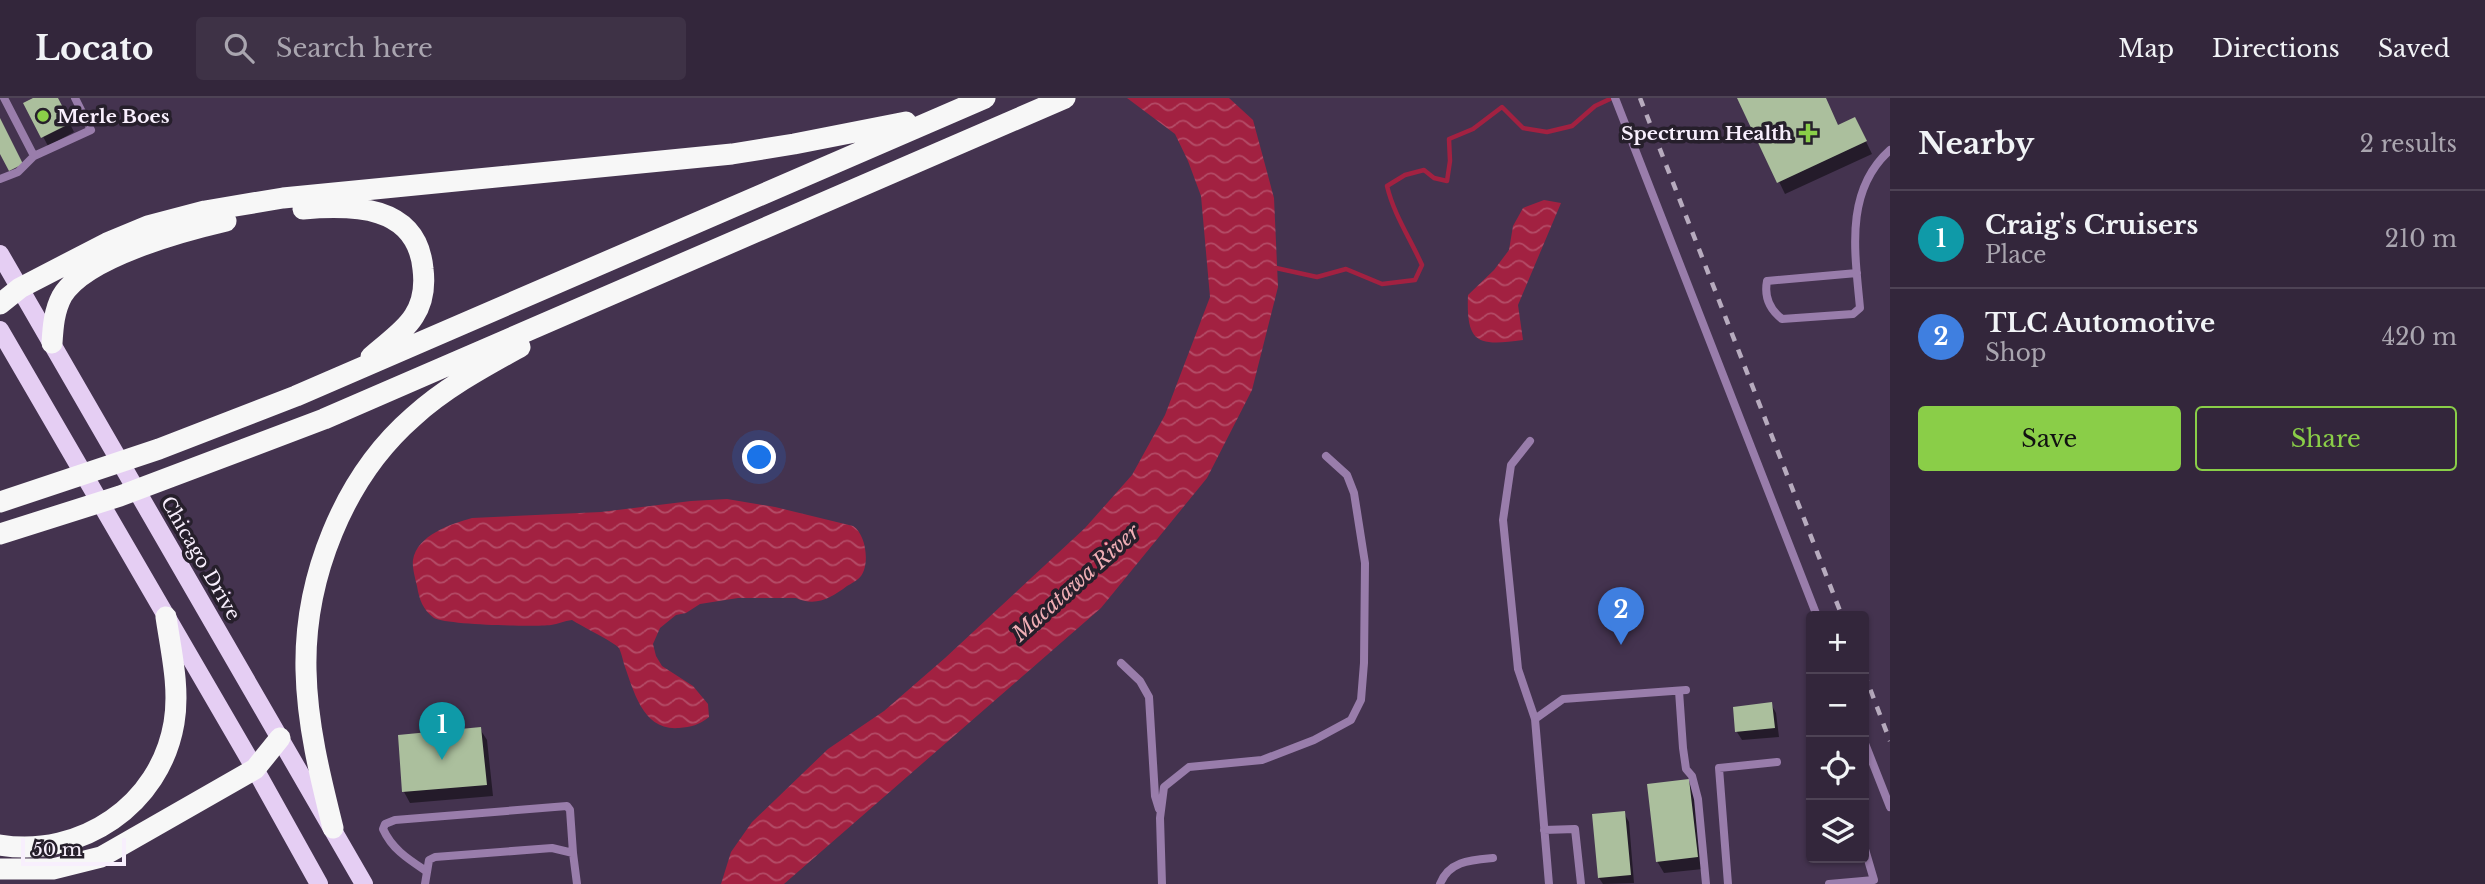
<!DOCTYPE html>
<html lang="en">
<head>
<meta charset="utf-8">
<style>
  :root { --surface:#33263b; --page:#3e3246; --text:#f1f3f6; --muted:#a9a5af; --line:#4e4355; --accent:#8ace48 }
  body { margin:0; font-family:"Libre Baskerville",serif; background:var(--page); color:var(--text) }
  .controls { position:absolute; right:21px; bottom:21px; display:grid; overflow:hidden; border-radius:7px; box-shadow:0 2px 5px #0004 }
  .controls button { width:63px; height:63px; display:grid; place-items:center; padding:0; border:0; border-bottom:2px solid var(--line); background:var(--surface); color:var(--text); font:35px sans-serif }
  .scale { position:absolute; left:21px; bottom:18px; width:105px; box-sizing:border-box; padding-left:7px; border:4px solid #f8effd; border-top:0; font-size:19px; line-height:24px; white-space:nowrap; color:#f8effd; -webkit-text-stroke:5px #261f2b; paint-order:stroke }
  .you { position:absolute; left:760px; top:360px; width:24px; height:24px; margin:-18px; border:5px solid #fff; border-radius:50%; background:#1a73e8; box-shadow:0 0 0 10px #1a73e833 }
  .badge { display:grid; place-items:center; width:46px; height:46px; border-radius:50%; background:var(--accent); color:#fff; font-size:23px; font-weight:700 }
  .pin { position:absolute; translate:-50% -58px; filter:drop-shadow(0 2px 4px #0008) }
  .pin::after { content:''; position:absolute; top:37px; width:24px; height:21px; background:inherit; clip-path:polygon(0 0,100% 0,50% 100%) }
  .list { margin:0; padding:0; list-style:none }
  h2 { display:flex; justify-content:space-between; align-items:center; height:91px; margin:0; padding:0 28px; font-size:30px }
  h2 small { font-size:23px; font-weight:400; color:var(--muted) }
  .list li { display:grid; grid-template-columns:46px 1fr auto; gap:21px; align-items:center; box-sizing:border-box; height:98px; padding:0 28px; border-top:2px solid var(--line) }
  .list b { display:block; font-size:26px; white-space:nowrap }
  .list p { margin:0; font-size:23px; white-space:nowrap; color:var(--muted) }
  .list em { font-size:23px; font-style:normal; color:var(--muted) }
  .actions { display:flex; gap:14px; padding:21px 28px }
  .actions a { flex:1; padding:16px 0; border:2px solid var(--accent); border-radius:7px; text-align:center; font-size:24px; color:var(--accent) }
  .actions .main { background:var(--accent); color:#111 }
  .icon { flex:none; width:38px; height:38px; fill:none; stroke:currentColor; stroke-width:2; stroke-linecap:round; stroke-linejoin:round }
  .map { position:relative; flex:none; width:1890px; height:786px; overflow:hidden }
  header { display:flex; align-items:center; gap:42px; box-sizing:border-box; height:98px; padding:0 35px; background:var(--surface); border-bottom:2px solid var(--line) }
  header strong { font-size:33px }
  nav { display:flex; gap:38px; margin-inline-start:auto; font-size:24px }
  .search { width:490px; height:63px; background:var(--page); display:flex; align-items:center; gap:18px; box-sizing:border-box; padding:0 24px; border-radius:7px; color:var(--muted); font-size:26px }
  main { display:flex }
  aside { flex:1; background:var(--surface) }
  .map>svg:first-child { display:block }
  .water { fill:url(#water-waves) }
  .shadow { fill:#0007 }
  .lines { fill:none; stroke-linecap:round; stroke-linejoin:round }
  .stream { stroke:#a22141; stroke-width:4.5 }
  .building { fill:#abbf9d }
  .lane { stroke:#997dab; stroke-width:8 }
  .primary { stroke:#e5cef3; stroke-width:18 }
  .highway { stroke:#f7f7f7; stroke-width:21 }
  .rail { stroke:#b7abbe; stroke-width:4.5; stroke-dasharray:9 9; stroke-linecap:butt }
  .poi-dot { fill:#8ace48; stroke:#261f2b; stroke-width:2.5 }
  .labels { text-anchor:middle; stroke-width:7; stroke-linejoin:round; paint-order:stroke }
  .poi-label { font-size:19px; font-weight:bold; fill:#f8effd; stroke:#261f2b; text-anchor:start }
  .street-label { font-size:19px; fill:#f8effd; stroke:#261f2b }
  .water-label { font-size:21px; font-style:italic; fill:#f0aeb5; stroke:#261f2b }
</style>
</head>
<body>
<header>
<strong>Locato</strong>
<div class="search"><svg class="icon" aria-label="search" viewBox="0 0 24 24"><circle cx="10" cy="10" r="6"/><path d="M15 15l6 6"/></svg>Search here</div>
<nav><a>Map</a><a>Directions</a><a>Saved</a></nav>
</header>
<main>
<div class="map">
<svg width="1890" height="786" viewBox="0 0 1890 786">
  <defs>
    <pattern id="water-waves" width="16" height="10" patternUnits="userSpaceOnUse" patternTransform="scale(1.75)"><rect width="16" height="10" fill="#a22141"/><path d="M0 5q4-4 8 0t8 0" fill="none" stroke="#b44c67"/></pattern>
  </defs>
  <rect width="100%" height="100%" fill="#44334f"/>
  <path class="water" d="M 1127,0 L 1229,0 L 1253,22 L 1274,100 L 1278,189 L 1252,292 L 1207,380 L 1101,510 L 784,786 L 721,786 L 731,754 L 752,724 L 828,651 L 884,613 L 945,560 L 1085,430 L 1132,377 L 1165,317 L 1210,199 L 1201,98 L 1188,63 L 1175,36 Z
    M 1544,102 L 1561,105 L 1518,207 L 1523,242 C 1478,248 1466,246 1468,197 L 1494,172 L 1509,152 L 1513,128 L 1523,110 Z
    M 727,401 L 775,409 L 853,428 C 866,436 870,466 861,478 C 857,483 852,485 847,488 C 831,500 816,509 796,500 L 738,500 L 700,506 L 686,515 L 676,517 L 660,530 L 653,546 L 656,558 L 662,568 L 693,588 L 708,606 L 709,619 C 699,627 691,629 679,630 C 643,633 634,594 624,566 C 623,562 621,554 619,550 C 614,544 581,528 572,522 C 564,523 558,526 551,527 C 534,529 447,527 434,520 C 423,512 419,501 417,488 C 415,480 412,469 413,462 C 417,437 451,426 472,420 L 601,414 L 691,403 Z"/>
  <path class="shadow" d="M 37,0 L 57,0 L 74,34 L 48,48 L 26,6 Z
    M 1739,0 L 1825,0 L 1838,29 L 1861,33 L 1872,56 L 1785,96 Z
    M 1771,606 L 1776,615 L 1779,639 L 1742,642 L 1737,634 L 1735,610 Z
    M 480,631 L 487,642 L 493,698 L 410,705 L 404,694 Z
    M 1688,683 L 1695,694 L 1703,771 L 1664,775 L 1657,763 Z
    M 1624,715 L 1629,724 L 1634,785 L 1603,786 L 1599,780 Z"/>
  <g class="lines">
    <path class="stream" d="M 1274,171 L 1276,170 L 1317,179 L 1346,171 L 1382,186 L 1415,182 L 1422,167 C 1410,140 1394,117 1387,88 L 1405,77 L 1424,72 L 1434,80 L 1447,83 L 1450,63 L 1449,41 L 1473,31 L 1502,9 L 1523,30 L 1547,34 L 1572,28 L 1595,8 L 1610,1"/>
  </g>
  <path class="building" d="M 33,0 L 58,0 L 71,25 L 41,40 L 23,5 Z
    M 1737,0 L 1826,0 L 1838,27 L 1855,19 L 1867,43 L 1777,85 Z
    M 0,20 L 23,66 L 9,73 L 0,56 Z
    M 1772,604 L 1775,630 L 1735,634 L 1733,609 Z
    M 481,629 L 487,687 L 402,694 L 398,637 Z
    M 1689,681 L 1698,759 L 1656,764 L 1647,686 Z
    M 1625,713 L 1631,777 L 1598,780 L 1592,716 Z"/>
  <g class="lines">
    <path class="lane" d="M 4,0 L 34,58
      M 1615,0 L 1817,518
      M 0,81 L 18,74 L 34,58 L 91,32 L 75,0
      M 1857,175 L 1767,183 C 1764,199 1769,211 1782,221 L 1853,216 L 1860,210 C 1855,155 1844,93 1890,52
      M 1530,343 L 1511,367 L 1503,422 L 1518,571 L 1535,621 L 1549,786
      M 1121,565 L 1140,583 L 1149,599 L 1155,698 L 1159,711
      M 1679,593 L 1683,650 L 1686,671 L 1692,678 L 1698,701 L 1706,786
      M 1535,621 L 1563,601 L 1686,592
      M 1864,643 L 1890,709
      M 1544,732 L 1575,731 L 1581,786
      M 426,773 C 408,761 392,751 383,731 L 385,726 L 395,722 L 567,708 L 570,712 L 573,755
      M 425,786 L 429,762 L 435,759 L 552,750 L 573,755 L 577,786
      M 1162,786 L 1160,720 L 1164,689 L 1189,669 L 1262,662 L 1314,642 L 1351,622 L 1361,602 L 1364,565 L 1365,465 L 1354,395 L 1347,377 L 1326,358
      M 1440,786 C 1449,763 1471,762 1493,760
      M 1728,786 L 1719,670 L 1777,664
      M 1829,786 L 1874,782 L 1864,748"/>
    <path class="primary" d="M 0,156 L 364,786
      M 0,232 L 255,671 L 319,786"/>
    <path class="highway" d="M 303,111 C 352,107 417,106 423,171 C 425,187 423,204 414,218 C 404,234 385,246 371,259
      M 0,206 L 20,190 L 107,145 L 148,128 L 205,113 L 283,100 L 732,56 L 794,46 L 906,24
      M 52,245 C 53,229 54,213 62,198 C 85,159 183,133 226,123
      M 0,404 L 159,351 L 296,298 L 985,0
      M 0,436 L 120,398 L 324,321 L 1065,0
      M 333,730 C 320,678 307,626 306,572 C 304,481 343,380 413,319 C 445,290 482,270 520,249
      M 0,747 C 81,760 160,707 174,625 C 180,590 171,553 166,519
      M 0,771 L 53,771 L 101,759 L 255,671 L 280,640"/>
    <path class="rail" d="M 1640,0 L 1842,518
      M 1864,575 L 1890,643"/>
  </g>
  <g class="poi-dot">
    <circle cx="43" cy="18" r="7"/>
    <path d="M1804.5 24.5h7v7h7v7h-7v7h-7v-7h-7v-7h7z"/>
  </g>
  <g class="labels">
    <g class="poi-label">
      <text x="57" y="25">Merle Boes</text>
      <text x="1792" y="42" text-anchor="end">Spectrum Health</text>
    </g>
    <g class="street-label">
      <text transform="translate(201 460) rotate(60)" y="7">Chicago Drive</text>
    </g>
    <g class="water-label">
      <text transform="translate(1076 485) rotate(-42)" y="7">Macatawa River</text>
    </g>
  </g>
</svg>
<div class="controls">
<button>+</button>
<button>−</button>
<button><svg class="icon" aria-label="locate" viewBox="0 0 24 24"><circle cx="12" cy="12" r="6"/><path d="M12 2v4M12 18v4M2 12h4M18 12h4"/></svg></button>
<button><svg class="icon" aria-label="layers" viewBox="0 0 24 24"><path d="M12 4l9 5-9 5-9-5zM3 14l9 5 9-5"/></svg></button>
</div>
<div class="scale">50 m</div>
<div class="you"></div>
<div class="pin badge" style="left:442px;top:662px;background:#0f9aa8">1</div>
<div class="pin badge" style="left:1621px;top:547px;background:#3f7fe0">2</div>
</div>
<aside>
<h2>Nearby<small>2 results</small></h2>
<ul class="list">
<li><span class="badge" style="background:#0f9aa8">1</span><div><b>Craig's Cruisers</b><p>Place</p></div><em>210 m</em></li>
<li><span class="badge" style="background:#3f7fe0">2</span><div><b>TLC Automotive</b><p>Shop</p></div><em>420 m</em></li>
</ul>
<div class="actions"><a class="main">Save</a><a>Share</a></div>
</aside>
</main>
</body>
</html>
